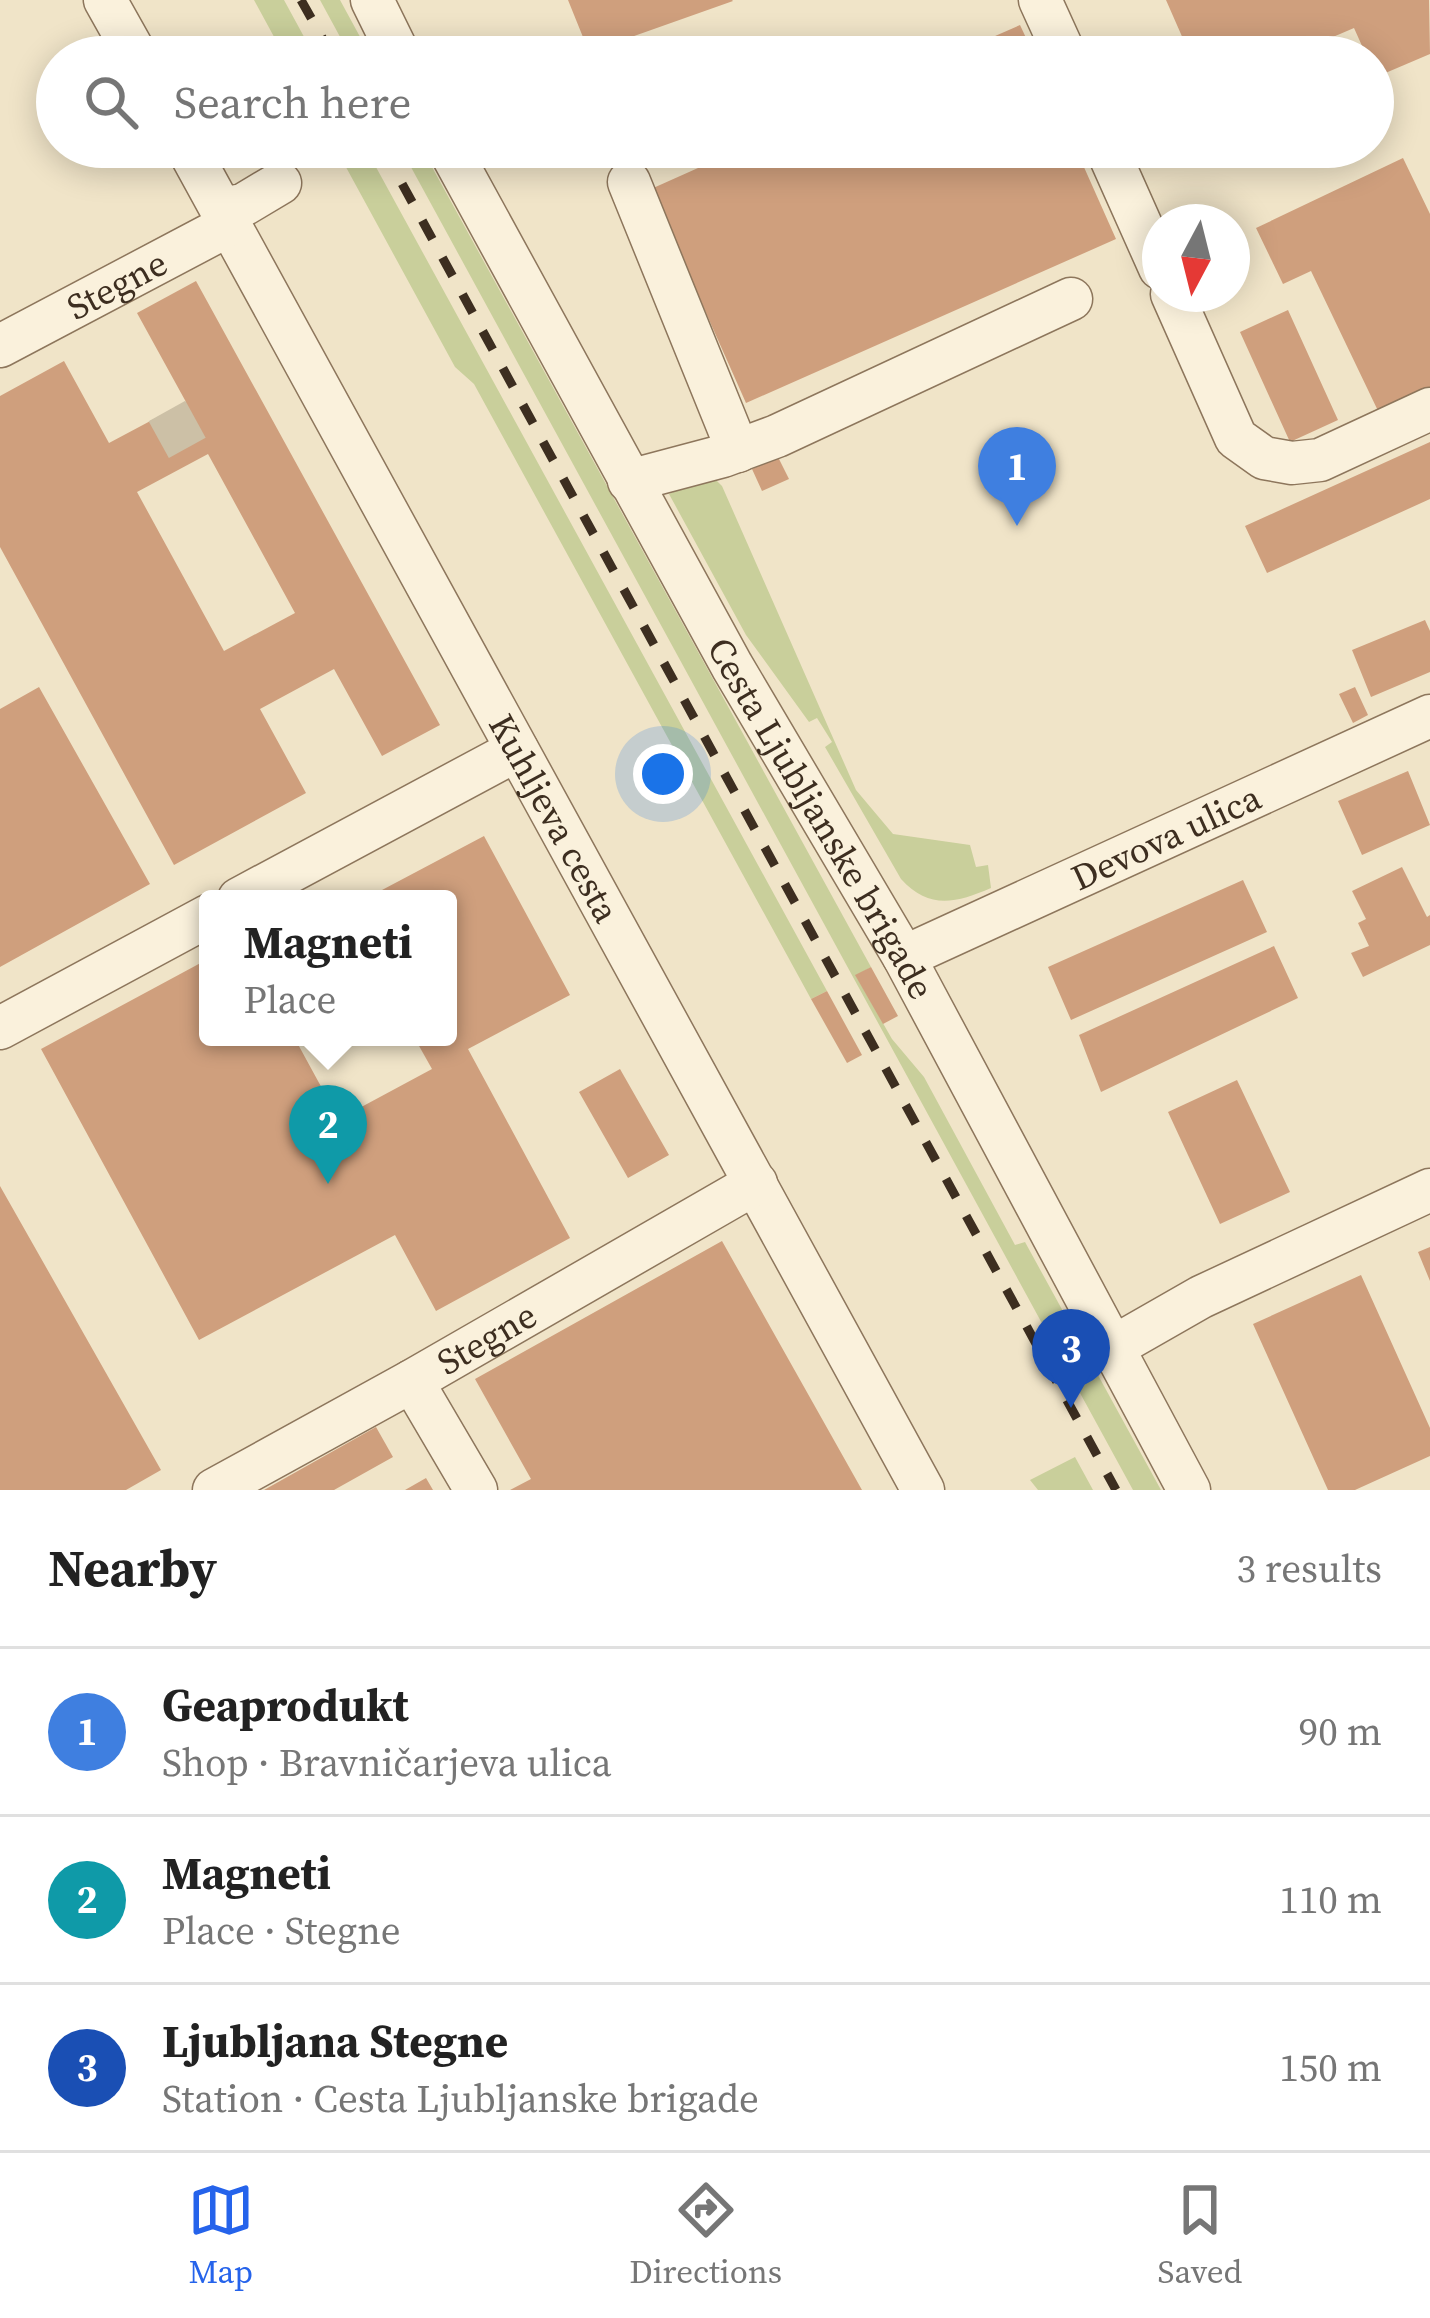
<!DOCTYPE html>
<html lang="en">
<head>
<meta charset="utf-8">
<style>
  :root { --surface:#fff; --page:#f6f6f6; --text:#222; --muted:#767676; --line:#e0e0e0; --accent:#2563eb }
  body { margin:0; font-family:"Source Serif 4",serif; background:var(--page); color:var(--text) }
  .compass { position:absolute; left:1142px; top:204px; width:108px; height:108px; border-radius:50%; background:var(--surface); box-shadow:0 6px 30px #0003; rotate:187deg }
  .you { position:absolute; left:663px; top:774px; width:42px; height:42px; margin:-30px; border:9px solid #fff; border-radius:50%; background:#1a73e8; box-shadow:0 0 0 18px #1a73e833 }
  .badge { display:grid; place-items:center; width:78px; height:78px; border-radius:50%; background:var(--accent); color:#fff; font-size:39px; font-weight:700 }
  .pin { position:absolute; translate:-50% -99px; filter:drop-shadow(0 3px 6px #0008) }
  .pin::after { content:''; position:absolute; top:63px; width:42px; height:36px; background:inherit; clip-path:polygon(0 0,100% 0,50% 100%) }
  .popup { position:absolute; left:199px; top:890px; width:258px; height:156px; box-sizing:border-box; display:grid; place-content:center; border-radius:12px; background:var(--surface); filter:drop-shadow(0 3px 9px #0005); font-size:39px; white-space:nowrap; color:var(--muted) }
  .popup b { font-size:45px; color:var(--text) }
  .popup::after { content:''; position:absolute; left:50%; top:100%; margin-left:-24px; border:24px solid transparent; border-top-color:var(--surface) }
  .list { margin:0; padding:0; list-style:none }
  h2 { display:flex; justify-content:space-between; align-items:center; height:156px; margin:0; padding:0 48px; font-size:51px }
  h2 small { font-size:39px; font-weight:400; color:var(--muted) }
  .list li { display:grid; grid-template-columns:78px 1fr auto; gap:36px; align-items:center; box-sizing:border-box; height:168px; padding:0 48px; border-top:3px solid var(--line) }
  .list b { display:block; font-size:45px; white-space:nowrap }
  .list p { margin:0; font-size:39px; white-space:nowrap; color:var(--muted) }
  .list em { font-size:39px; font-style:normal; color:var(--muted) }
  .icon { flex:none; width:66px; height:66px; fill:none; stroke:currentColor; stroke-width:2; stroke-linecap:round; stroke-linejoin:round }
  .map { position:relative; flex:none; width:1430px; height:1490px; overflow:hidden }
  .search { position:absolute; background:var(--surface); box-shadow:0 6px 30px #0003; left:36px; right:36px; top:36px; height:132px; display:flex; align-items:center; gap:30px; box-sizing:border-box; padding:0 42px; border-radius:66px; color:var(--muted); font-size:45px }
  .sheet { height:660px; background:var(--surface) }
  nav { display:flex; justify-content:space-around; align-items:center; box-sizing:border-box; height:168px; border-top:3px solid var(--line); background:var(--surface); font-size:33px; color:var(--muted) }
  nav a { display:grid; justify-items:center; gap:6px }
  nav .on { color:var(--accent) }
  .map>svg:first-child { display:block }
  .green { fill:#c9cf9b }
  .building { fill:#cf9f7d; fill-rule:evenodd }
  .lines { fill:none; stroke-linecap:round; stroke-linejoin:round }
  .minor-tunnel { stroke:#ccc0a6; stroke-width:42; stroke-dasharray:42 21; stroke-linecap:butt }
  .minor-casing { stroke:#8d765c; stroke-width:45 }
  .minor { stroke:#faf1dc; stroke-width:42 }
  .rail { stroke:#3d2e20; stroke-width:9; stroke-dasharray:21 21; stroke-linecap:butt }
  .labels { text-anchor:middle; stroke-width:9; stroke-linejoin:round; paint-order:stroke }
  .street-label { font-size:36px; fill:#3d2e20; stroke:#f7eed8 }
</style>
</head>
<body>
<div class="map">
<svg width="1430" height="1490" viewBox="0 0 1430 1490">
  <rect width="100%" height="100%" fill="#f0e4c8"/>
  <path class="green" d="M 254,0 L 284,0 L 315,57 L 285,57 Z
    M 320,0 L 340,0 L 371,57 L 351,57 Z
    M 335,147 L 365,147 L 827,991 L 811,999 L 474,384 L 455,367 Z
    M 400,147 L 421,147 L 871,967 L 856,976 L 892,1039 L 924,1077 L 1015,1245 L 1025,1242 L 1161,1490 L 1133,1490 Z
    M 711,475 L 722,486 L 856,790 L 893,834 L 970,845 L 976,867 L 988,865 L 991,888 C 956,903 929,910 901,879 L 825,747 L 832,742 L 817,718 L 809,722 L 746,635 L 669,494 Z
    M 1075,1457 L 1093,1490 L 1038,1490 L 1030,1480 Z"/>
  <path class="building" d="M 568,0 L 732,0 L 733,1 L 589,52 Z
    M 1166,0 L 1429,0 L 1430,54 L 1376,77 L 1373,57 L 1367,57 L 1354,28 L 1312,46 L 1317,57 L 1191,57 Z
    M 1020,25 L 1035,57 L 947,57 Z
    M 745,147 L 1075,147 L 1116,239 L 746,403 L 651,189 Z
    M 1403,158 L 1430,214 L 1430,392 L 1380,415 L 1311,271 L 1283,284 L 1256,228 Z
    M 196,281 L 440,725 L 382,756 L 334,669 L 260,709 L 306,793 L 174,865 L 0,547 L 0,396 L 64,361 L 109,443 L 186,402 L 137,313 ZM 208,454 L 295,613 L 224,651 L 137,492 Z
    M 1288,310 L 1338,420 L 1290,442 L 1240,332 Z
    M 1430,442 L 1430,499 L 1267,573 L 1245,526 Z
    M 778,457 L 789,479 L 762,491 L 752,469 Z
    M 1425,620 L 1430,631 L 1430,672 L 1371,697 L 1352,650 Z
    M 39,687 L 150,884 L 0,967 L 0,709 Z
    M 1355,687 L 1368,715 L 1353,723 L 1339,694 Z
    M 1408,771 L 1430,825 L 1362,855 L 1338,801 Z
    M 484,836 L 570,995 L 468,1049 L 570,1238 L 436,1311 L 395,1235 L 199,1340 L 41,1049 L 208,959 L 208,1037 L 294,1037 L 324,1092 L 298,1106 L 313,1133 L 432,1069 L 414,1037 L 448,1037 L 448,899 L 387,899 L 382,890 Z
    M 1402,867 L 1427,917 L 1430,915 L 1430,945 L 1363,977 L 1351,953 L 1369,946 L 1358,923 L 1366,919 L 1352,891 Z
    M 1243,880 L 1267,932 L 1071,1020 L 1048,967 Z
    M 1274,946 L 1298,998 L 1101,1092 L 1079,1035 Z
    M 871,967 L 898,1016 L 883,1024 L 855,975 Z
    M 827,991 L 862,1055 L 847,1063 L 811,999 Z
    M 620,1069 L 669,1155 L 628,1178 L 579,1092 Z
    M 1237,1080 L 1290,1192 L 1220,1224 L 1168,1112 Z
    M 0,1186 L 161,1470 L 126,1490 L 0,1490 Z
    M 722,1241 L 862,1490 L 510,1490 L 531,1479 L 475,1379 Z
    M 1430,1247 L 1430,1281 L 1418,1252 Z
    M 1361,1275 L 1430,1428 L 1430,1456 L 1355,1490 L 1328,1490 L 1253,1324 Z
    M 376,1427 L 393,1457 L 334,1490 L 264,1490 Z
    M 426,1478 L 433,1490 L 405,1490 Z"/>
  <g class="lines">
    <path class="minor-tunnel" d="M 167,411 L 194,460"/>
    <g class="minor-casing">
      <g id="minor">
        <path d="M 105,0 L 137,57"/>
        <path d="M 372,0 L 400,57"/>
        <path d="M 1040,0 L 1066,57"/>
        <path id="s1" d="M 187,147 L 923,1490"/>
        <path id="s2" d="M 448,147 L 732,666 L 904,957 L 1189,1490"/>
        <path d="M 1106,147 L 1160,268"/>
        <path d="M 629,182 L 738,451"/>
        <path d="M 222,209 L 243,205 L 280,183"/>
        <path d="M 1172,294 L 1236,438 L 1264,458 L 1292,463 L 1320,460 L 1430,409"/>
        <path id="s3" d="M 0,346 L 231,224"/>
        <path d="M 629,481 L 723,456 L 777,436 L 1071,299"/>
        <path d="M 239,899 L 517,750"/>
        <path id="s4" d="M 904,957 L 1430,716"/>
        <path d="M 0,1028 L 208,916"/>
        <path d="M 1110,1349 L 1201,1297 L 1430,1190"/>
        <path d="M 412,1381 L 476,1490"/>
        <path id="s5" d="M 214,1490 L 412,1381 L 756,1183"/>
      </g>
    </g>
    <use href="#minor" class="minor"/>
    <path class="rail" d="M 301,0 L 333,57
      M 382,147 L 1116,1490"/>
  </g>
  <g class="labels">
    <g class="street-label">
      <text dy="13" stroke="none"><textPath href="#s3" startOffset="132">Stegne</textPath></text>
      <text dy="13" stroke="none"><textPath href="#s1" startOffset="765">Kuhljeva cesta</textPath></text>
      <text dy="13" stroke="none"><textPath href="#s2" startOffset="768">Cesta Ljubljanske brigade</textPath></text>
      <text dy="13" stroke="none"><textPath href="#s4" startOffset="288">Devova ulica</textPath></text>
      <text dy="13" stroke="none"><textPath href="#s5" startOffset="312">Stegne</textPath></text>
    </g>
  </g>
</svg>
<svg class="compass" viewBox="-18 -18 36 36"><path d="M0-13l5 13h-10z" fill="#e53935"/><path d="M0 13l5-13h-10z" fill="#767676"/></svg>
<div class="you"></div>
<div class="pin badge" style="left:1017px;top:526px;background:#3f7fe0">1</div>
<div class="pin badge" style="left:328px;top:1184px;background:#0f9aa8">2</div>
<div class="popup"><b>Magneti</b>Place</div>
<div class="pin badge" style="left:1071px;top:1408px;background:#1a4fb4">3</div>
<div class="search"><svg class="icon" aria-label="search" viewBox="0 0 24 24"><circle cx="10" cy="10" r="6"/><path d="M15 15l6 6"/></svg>Search here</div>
</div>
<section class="sheet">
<h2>Nearby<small>3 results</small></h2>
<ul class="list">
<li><span class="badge" style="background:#3f7fe0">1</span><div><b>Geaprodukt</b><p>Shop · Bravničarjeva ulica</p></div><em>90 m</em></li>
<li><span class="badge" style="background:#0f9aa8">2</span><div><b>Magneti</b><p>Place · Stegne</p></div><em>110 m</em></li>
<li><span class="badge" style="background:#1a4fb4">3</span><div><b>Ljubljana Stegne</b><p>Station · Cesta Ljubljanske brigade</p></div><em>150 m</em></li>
</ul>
</section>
<nav>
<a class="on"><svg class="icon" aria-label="map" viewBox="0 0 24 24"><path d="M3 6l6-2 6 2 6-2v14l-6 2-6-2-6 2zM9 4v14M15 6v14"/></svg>Map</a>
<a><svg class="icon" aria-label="directions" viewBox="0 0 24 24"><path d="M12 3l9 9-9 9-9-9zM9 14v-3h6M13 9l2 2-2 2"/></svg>Directions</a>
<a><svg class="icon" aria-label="saved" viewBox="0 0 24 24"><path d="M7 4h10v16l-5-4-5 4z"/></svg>Saved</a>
</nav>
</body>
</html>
